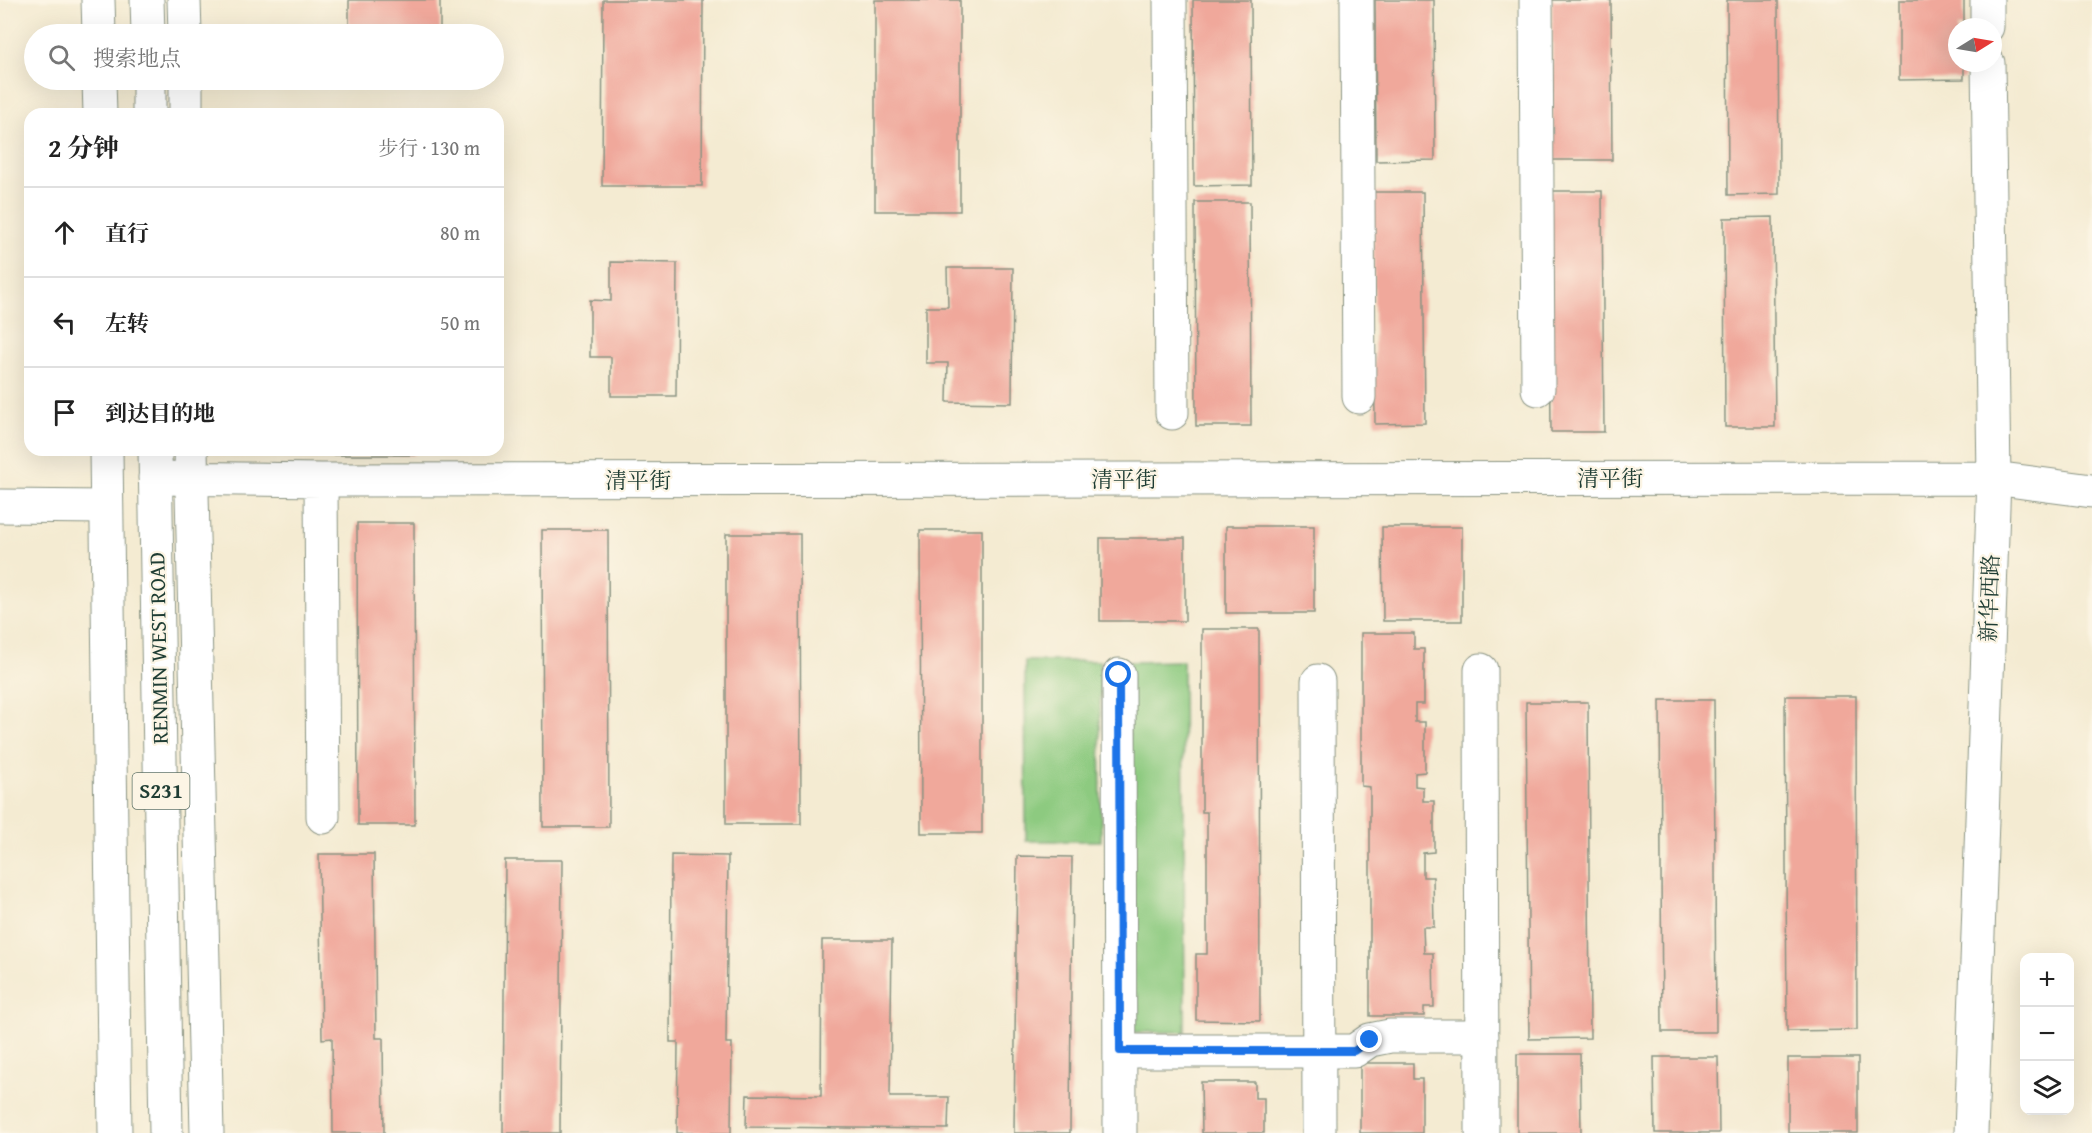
<!DOCTYPE html>
<html lang="zh">
<head>
<meta charset="utf-8">
<style>
  :root { --surface:#fff; --page:#f2f2f2; --text:#222; --muted:#767676; --line:#e0e0e0 }
  body { margin:0; font-family:"Gentium Book Plus","Noto Serif SC",serif; background:var(--page); color:var(--text) }
  .controls { position:absolute; right:18px; bottom:18px; display:grid; overflow:hidden; border-radius:12px; box-shadow:0 6px 24px #0002 }
  .controls button { width:54px; height:54px; display:grid; place-items:center; padding:0; border:0; border-bottom:2px solid var(--line); background:var(--surface); color:var(--text); font:30px sans-serif }
  .compass { position:absolute; left:1948px; top:18px; width:54px; height:54px; border-radius:50%; background:var(--surface); box-shadow:0 6px 24px #0002; rotate:79deg }
  .stop { position:absolute; width:18px; height:18px; margin:-14px; border:4px solid #1a73e8; border-radius:50%; background:#fff }
  .stop.end { background:#1a73e8; border-color:#fff; box-shadow:0 2px 6px #0008 }
  .list { margin:0; padding:0; list-style:none }
  h2 { display:flex; justify-content:space-between; align-items:center; height:78px; margin:0; padding:0 24px; font-size:26px }
  h2 small { font-size:20px; font-weight:400; color:var(--muted) }
  .list li { display:grid; grid-template-columns:39px 1fr auto; gap:18px; align-items:center; box-sizing:border-box; height:90px; padding:0 24px; border-top:2px solid var(--line) }
  .list b { display:block; font-size:22px; white-space:nowrap }
  .list em { font-size:20px; font-style:normal; color:var(--muted) }
  .icon { flex:none; width:33px; height:33px; fill:none; stroke:currentColor; stroke-width:2; stroke-linecap:round; stroke-linejoin:round }
  .map { position:relative; flex:none; width:2092px; height:1133px; overflow:hidden }
  .search { position:absolute; background:var(--surface); box-shadow:0 6px 24px #0002; left:24px; top:24px; width:480px; height:66px; display:flex; align-items:center; gap:15px; box-sizing:border-box; padding:0 21px; border-radius:33px; color:var(--muted); font-size:22px }
  .panel { position:absolute; background:var(--surface); box-shadow:0 6px 24px #0002; left:24px; top:108px; width:480px; height:348px; border-radius:18px }
  .map>svg:first-child { display:block }
  .green { fill:#8dca80; stroke:#56845a; stroke-width:1.5 }
  .building { fill:#f0a89b }
  .lines { fill:none; stroke-linecap:round; stroke-linejoin:round }
  .minor-casing { stroke:#8a9483; stroke-width:35 }
  .major-casing { stroke:#8a9483; stroke-width:35 }
  .minor { stroke:#fff; stroke-width:33 }
  .major { stroke:#fff; stroke-width:33 }
  .route { stroke:#1a73e8; stroke-width:8 }
  .labels { text-anchor:middle; stroke-width:4.5; stroke-linejoin:round; paint-order:stroke }
  .shield { fill:#fcf5e5; stroke:#617469; stroke-width:1.5 }
  .shield-label { font-size:21px; font-weight:bold; fill:#1f3d34 }
  .street-label { font-size:22px; fill:#1f3d34; stroke:#fcf5e5 }
</style>
</head>
<body>
<div class="map">
<svg width="2092" height="1133" viewBox="0 0 2092 1133">
  <rect width="100%" height="100%" fill="#fcf5e5"/>
  <filter id="ink" filterUnits="userSpaceOnUse"><feTurbulence type="fractalNoise" baseFrequency=".0167" numOctaves="2"/><feDisplacementMap in="SourceGraphic" scale="12" xChannelSelector="R" yChannelSelector="G"/><feConvolveMatrix kernelMatrix="1 2 1 2 8 2 1 2 1" color-interpolation-filters="sRGB"/></filter>
  <filter id="wash" filterUnits="userSpaceOnUse"><feTurbulence type="fractalNoise" baseFrequency=".008" numOctaves="4" result="noise"/><feDisplacementMap in="SourceGraphic" scale="24" xChannelSelector="R" yChannelSelector="G"/><feGaussianBlur stdDeviation="1.35" result="paint"/><feColorMatrix in="noise" values="0 0 0 0 0 0 0 0 0 0 0 0 0 0 0 0 0 1.4 0 .05"/><feComposite in="paint" operator="in"/></filter>
  <g filter="url(#wash)">
    <rect width="100%" height="100%" fill="#f4ebd2"/>
    <path class="green" d="M 1025,661 L 1100,661 L 1101,841 L 1026,841 Z
      M 1183,661 L 1185,1032 L 1130,1032 L 1129,662 Z"/>
    <g id="blocks">
      <path class="building" d="M 349,0 L 440,0 L 440,34 L 349,34 Z
        M 603,0 L 703,0 L 702,186 L 602,186 Z
        M 875,0 L 960,0 L 960,211 L 875,211 Z
        M 1193,0 L 1251,0 L 1252,185 L 1194,186 Z
        M 1375,0 L 1434,0 L 1435,160 L 1376,161 Z
        M 1552,0 L 1611,0 L 1612,160 L 1553,160 Z
        M 1727,0 L 1778,0 L 1779,194 L 1728,195 Z
        M 1899,0 L 1964,0 L 1964,27 L 1957,27 L 1957,63 L 1964,63 L 1964,79 L 1899,80 Z
        M 1549,191 L 1602,191 L 1604,432 L 1551,432 Z
        M 1373,192 L 1423,192 L 1425,423 L 1375,424 Z
        M 1195,202 L 1250,202 L 1251,426 L 1196,426 Z
        M 1773,217 L 1775,427 L 1725,427 L 1724,218 Z
        M 611,262 L 677,263 L 676,396 L 611,396 L 611,357 L 590,357 L 590,300 L 611,301 Z
        M 947,268 L 1013,268 L 1012,403 L 947,402 L 948,363 L 926,363 L 926,307 L 948,307 Z
        M 325,450 L 415,450 L 415,455 L 325,455 Z
        M 357,523 L 414,523 L 415,825 L 358,825 Z
        M 1226,526 L 1314,526 L 1314,613 L 1226,613 Z
        M 1382,527 L 1462,527 L 1462,621 L 1383,621 Z
        M 542,530 L 608,530 L 609,827 L 543,827 Z
        M 920,530 L 982,530 L 982,833 L 921,833 Z
        M 726,534 L 800,534 L 801,824 L 726,824 Z
        M 1100,538 L 1185,538 L 1185,621 L 1100,621 Z
        M 1202,629 L 1259,629 L 1260,1021 L 1196,1020 L 1196,954 L 1207,954 L 1207,812 L 1202,812 Z
        M 1361,633 L 1414,633 L 1414,649 L 1424,649 L 1424,704 L 1415,704 L 1415,722 L 1425,722 L 1425,772 L 1415,773 L 1415,786 L 1423,787 L 1423,801 L 1434,801 L 1434,852 L 1423,853 L 1423,877 L 1433,877 L 1434,927 L 1423,927 L 1424,953 L 1433,953 L 1434,1007 L 1424,1007 L 1424,1016 L 1370,1016 L 1370,787 L 1361,786 Z
        M 1785,696 L 1856,696 L 1857,1030 L 1787,1031 Z
        M 1660,700 L 1714,700 L 1716,1032 L 1662,1032 Z
        M 1526,702 L 1588,702 L 1590,1038 L 1529,1039 Z
        M 319,854 L 374,854 L 376,1038 L 383,1038 L 384,1133 L 333,1133 L 332,1038 L 322,1039 Z
        M 671,855 L 728,856 L 726,1043 L 732,1043 L 731,1133 L 677,1133 L 678,1042 L 670,1042 Z
        M 1017,856 L 1072,857 L 1070,1133 L 1014,1133 Z
        M 505,860 L 562,860 L 560,1133 L 503,1133 Z
        M 822,940 L 892,940 L 890,1097 L 949,1097 L 948,1129 L 746,1127 L 747,1095 L 821,1096 Z
        M 1517,1054 L 1580,1054 L 1581,1133 L 1517,1133 Z
        M 1654,1057 L 1718,1057 L 1719,1133 L 1655,1133 Z
        M 1788,1058 L 1858,1058 L 1858,1133 L 1788,1133 Z
        M 1360,1063 L 1413,1063 L 1413,1079 L 1422,1079 L 1422,1133 L 1360,1133 Z
        M 1201,1082 L 1255,1082 L 1255,1098 L 1264,1098 L 1264,1133 L 1202,1133 Z"/>
    </g>
  </g>
  <g filter="url(#ink)">
    <use href="#blocks" fill-opacity="0" stroke="#8a9483" stroke-width="1.5"/>
    <g class="lines">
      <g class="minor-casing">
        <path id="minor" d="M 184,0 L 185,34
          M 1170,0 L 1172,413
          M 1357,0 L 1359,397
          M 1536,0 L 1538,389
          M 1987,0 L 1987,27
          M 186,80 L 186,114
          M 191,450 L 207,1133
          M 155,478 L 321,480 L 1994,478 L 2092,491
          M 321,480 L 323,817
          M 0,506 L 106,507
          M 1481,670 L 1482,1133
          M 1119,675 L 1120,1133
          M 1318,681 L 1319,1133
          M 1120,1051 L 1354,1051 L 1370,1040 L 1390,1036 L 1482,1036
          M 1971,1133 L 1994,478 L 1988,63"/>
      </g>
      <g class="major-casing">
        <path id="major" d="M 98,0 L 99,34
          M 147,0 L 148,34
          M 99,80 L 100,114
          M 149,80 L 149,114
          M 106,450 L 115,1133
          M 155,450 L 166,1133"/>
      </g>
      <use href="#minor" class="minor"/>
      <use href="#major" class="major"/>
    </g>
  </g>
  <g class="lines" filter="url(#ink)">
    <path class="route" d="M 1119,675 L 1120,1051 L 1354,1051 L 1370,1040"/>
  </g>
  <g class="labels">
    <rect class="shield" x="132.5" y="773" width="57" height="36" rx="4.5"/>
    <g class="shield-label">
      <text x="161" y="798">S231</text>
    </g>
    <g class="street-label">
      <text x="1610" y="486">清平街</text>
      <text x="1124" y="487">清平街</text>
      <text x="638" y="488">清平街</text>
      <text transform="translate(1989 598) rotate(-88)" y="8">新华西路</text>
      <text transform="translate(158 648) rotate(-91)" y="8">RENMIN WEST ROAD</text>
    </g>
  </g>
</svg>
<div class="controls">
<button>+</button>
<button>−</button>
<button><svg class="icon" aria-label="layers" viewBox="0 0 24 24"><path d="M12 4l9 5-9 5-9-5zM3 14l9 5 9-5"/></svg></button>
</div>
<svg class="compass" viewBox="-18 -18 36 36"><path d="M0-13l5 13h-10z" fill="#e53935"/><path d="M0 13l5-13h-10z" fill="#767676"/></svg>
<div class="stop" style="left:1119px;top:675px"></div>
<div class="stop end" style="left:1370px;top:1040px"></div>
<div class="search"><svg class="icon" aria-label="search" viewBox="0 0 24 24"><circle cx="10" cy="10" r="6"/><path d="M15 15l6 6"/></svg>搜索地点</div>
<section class="panel">
<h2>2 分钟<small>步行 · 130 m</small></h2>
<ul class="list">
<li><svg class="icon" aria-label="ahead" viewBox="0 0 24 24"><path d="M12 20V5M6 11l6-6 6 6"/></svg><div><b>直行</b></div><em>80 m</em></li>
<li><svg class="icon" aria-label="left" viewBox="0 0 24 24"><path d="M17 20v-9H6M10 6l-5 5 5 5"/></svg><div><b>左转</b></div><em>50 m</em></li>
<li><svg class="icon" aria-label="arrive" viewBox="0 0 24 24"><path d="M6 21V4h12l-3 4 3 4H6"/></svg><div><b>到达目的地</b></div></li>
</ul>
</section>
</div>
</body>
</html>
